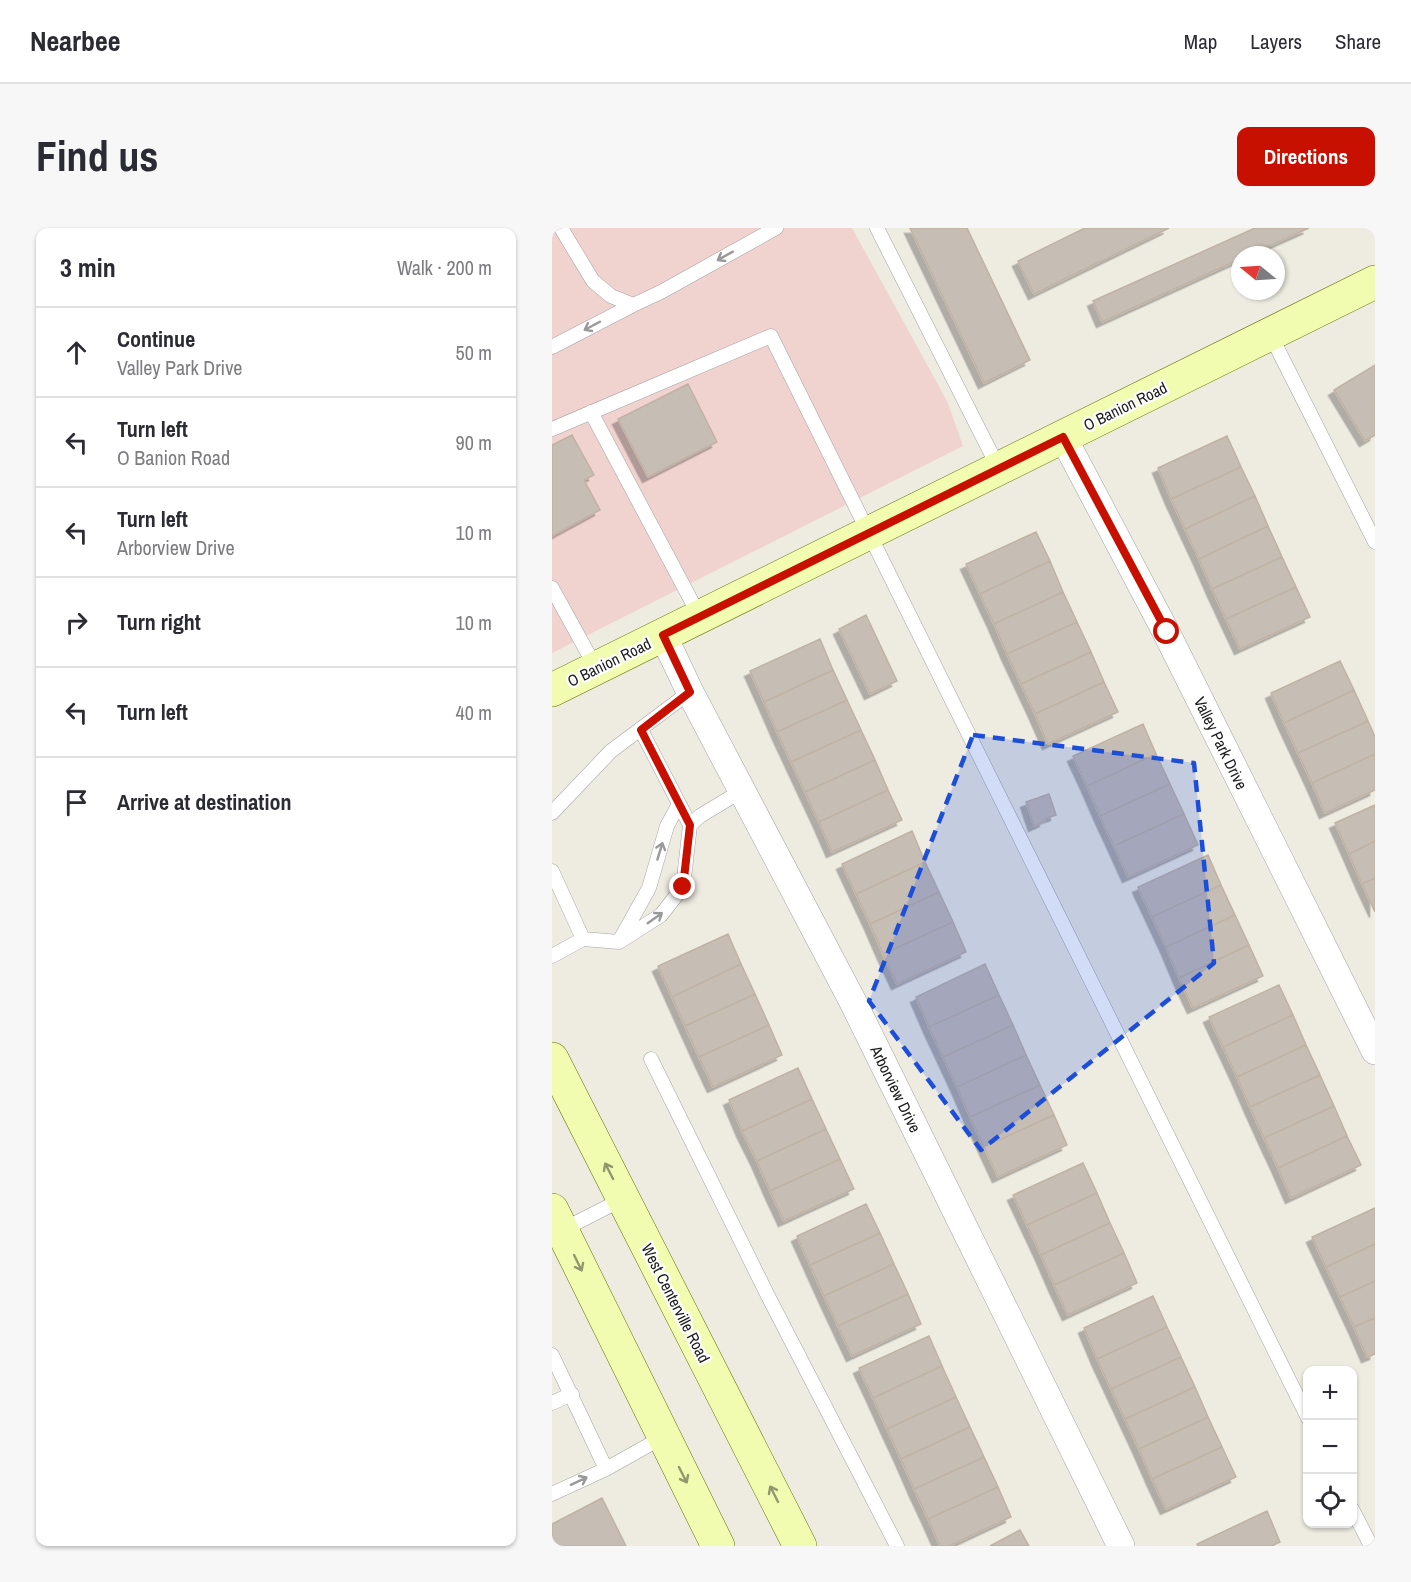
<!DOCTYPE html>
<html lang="en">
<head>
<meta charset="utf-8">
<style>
  :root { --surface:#fff; --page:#f7f7f7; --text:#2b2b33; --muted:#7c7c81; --line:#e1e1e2; --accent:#c81000 }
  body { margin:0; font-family:"Archivo Narrow",sans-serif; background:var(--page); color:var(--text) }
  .controls { position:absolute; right:18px; bottom:18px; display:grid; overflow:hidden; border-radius:12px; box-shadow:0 2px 4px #0004 }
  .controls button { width:54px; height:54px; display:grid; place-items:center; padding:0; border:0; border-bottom:2px solid var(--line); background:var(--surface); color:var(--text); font:30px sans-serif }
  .compass { position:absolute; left:679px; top:18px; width:54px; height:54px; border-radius:50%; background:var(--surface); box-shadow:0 2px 4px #0004; rotate:288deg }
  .stop { position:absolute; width:18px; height:18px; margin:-14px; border:4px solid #c81000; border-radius:50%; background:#fff }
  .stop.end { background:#c81000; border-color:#fff; box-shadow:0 2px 6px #0008 }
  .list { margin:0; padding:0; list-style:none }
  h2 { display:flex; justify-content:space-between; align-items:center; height:78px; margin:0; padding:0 24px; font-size:26px }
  h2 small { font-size:20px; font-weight:400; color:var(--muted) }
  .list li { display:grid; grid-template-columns:39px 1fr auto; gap:18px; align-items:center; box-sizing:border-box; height:90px; padding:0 24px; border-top:2px solid var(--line) }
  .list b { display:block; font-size:22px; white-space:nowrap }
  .list p { margin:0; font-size:20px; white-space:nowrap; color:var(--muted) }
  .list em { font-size:20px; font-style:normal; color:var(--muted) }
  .icon { flex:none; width:33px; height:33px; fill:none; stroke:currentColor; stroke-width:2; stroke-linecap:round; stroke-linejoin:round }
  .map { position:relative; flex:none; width:823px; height:1318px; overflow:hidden; border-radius:12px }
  header { display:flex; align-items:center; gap:36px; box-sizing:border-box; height:84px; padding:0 30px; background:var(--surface); border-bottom:2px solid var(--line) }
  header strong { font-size:28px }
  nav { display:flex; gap:33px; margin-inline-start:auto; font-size:21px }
  .intro { display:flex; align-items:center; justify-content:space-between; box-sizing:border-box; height:144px; padding:0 36px }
  h1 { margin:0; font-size:42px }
  .button { padding:15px 27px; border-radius:12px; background:var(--accent); color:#fff; font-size:21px; font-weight:700 }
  main { display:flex; gap:36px; padding:0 36px }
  aside { flex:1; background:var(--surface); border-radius:12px; box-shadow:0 2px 4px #0004 }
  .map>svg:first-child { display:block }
  .commercial { fill:#f0d2cf }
  .building { fill:#c6bdb4; stroke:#c0b2a3; stroke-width:1.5; filter:url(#shadow) }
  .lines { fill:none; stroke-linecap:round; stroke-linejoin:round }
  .lane-casing { stroke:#a3a3a3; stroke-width:15 }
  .street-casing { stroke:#a3a3a3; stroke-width:28 }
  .secondary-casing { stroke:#607600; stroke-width:34 }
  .lane { stroke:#fff; stroke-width:14 }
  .street { stroke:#fff; stroke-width:27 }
  .secondary { stroke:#f2fcb1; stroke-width:33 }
  .oneway { stroke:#999 }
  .oneway2 { stroke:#92976e }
  .route { stroke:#c81000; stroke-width:8 }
  .marked { fill:#1d4ed8; fill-opacity:0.2; stroke:#1d4ed8; stroke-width:4.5; stroke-dasharray:12 8; stroke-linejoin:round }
  .labels { text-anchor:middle; stroke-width:4.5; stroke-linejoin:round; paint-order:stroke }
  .street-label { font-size:16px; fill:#1c1c1c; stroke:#fff }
</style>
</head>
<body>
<header>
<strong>Nearbee</strong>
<nav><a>Map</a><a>Layers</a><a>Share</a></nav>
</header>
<div class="intro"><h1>Find us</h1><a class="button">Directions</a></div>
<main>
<aside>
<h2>3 min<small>Walk · 200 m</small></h2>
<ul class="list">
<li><svg class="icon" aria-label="ahead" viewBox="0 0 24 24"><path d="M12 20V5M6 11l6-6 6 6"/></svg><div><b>Continue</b><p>Valley Park Drive</p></div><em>50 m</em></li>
<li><svg class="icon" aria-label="left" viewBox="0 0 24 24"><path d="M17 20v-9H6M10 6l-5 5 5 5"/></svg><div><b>Turn left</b><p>O Banion Road</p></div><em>90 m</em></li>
<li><svg class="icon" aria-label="left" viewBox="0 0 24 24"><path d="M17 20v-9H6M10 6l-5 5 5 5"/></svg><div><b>Turn left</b><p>Arborview Drive</p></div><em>10 m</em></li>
<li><svg class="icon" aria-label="right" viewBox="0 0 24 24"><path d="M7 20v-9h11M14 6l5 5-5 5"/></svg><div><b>Turn right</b></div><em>10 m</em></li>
<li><svg class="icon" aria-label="left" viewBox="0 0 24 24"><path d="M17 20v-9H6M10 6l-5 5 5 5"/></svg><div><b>Turn left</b></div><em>40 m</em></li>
<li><svg class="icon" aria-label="arrive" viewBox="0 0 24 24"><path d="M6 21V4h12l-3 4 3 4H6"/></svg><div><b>Arrive at destination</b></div></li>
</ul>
</aside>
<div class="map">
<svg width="823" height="1318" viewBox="0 0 823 1318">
  <defs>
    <filter id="shadow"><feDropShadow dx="-5.5" dy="5.5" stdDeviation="0" flood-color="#0004"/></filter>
  </defs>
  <rect width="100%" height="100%" fill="#eeebe1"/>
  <path class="commercial" d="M 0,0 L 300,0 L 395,173 L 411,218 L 0,425 Z"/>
  <path class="building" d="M 358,0 L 415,0 L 478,132 L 432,155 Z
    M 533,0 L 617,0 L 482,66 L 466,33 Z
    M 703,0 L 757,0 L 697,27 L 688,27 L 688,31 L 550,94 L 541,73 Z
    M 823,137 L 823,207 L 813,213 L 782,162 Z
    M 136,156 L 165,214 L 96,249 L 66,191 Z
    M 20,207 L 42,247 L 32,252 L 48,282 L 0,308 L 0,217 Z
    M 675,208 L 689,239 L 619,271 L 606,240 Z
    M 689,239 L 703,268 L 633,301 L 619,271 Z
    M 703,268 L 716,298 L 647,331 L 633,301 Z
    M 716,298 L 730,329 L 660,361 L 647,331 Z
    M 484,304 L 498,333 L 428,366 L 414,336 Z
    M 730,329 L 744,359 L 674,391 L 660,361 Z
    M 498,333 L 511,364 L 442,396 L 428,366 Z
    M 744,359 L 758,389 L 688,421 L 674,391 Z
    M 511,364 L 525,394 L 455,426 L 442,396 Z
    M 314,387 L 345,453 L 318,466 L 287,401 Z
    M 525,394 L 539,424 L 469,456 L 455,426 Z
    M 268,411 L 281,442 L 212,474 L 198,443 Z
    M 539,424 L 552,454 L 483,486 L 469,456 Z
    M 788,433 L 802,462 L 732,495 L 719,465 Z
    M 281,442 L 295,472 L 225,504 L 212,474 Z
    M 552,454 L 566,484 L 496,516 L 483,486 Z
    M 802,462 L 816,493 L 746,525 L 732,495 Z
    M 295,472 L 309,502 L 239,534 L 225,504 Z
    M 816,493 L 823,509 L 823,526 L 760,555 L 746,525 Z
    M 591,496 L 604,526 L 535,558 L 521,528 Z
    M 309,502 L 323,532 L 253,564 L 239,534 Z
    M 604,526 L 618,556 L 548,588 L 535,558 Z
    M 823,526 L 823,562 L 773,585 L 760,555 Z
    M 323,532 L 336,562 L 267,594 L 253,564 Z
    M 618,556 L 632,586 L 562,618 L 548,588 Z
    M 336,562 L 350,592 L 280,624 L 267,594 Z
    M 497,566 L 504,587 L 492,591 L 493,593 L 482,598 L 474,574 Z
    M 823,577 L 823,613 L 797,626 L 783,595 Z
    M 632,586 L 646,617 L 576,649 L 562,618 Z
    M 360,603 L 373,634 L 304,666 L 290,636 Z
    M 823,613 L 823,650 L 810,656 L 797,626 Z
    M 656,627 L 669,657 L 600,689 L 586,659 Z
    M 373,634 L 387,664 L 318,696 L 304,666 Z
    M 823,650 L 823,684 L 810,656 Z
    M 669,657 L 683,687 L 614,719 L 600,689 Z
    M 387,664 L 401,694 L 331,726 L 318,696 Z
    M 683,687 L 697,717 L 627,750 L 614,719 Z
    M 401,694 L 414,724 L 345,756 L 331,726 Z
    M 176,706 L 189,736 L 120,769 L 106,738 Z
    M 697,717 L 711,748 L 641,780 L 627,750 Z
    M 189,736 L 203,766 L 133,798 L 120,769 Z
    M 433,736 L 447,767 L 377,799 L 364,769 Z
    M 727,757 L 741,787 L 671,819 L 657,789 Z
    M 203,766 L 217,797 L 147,829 L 133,798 Z
    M 447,767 L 461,797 L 391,829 L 377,799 Z
    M 741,787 L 754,817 L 685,849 L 671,819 Z
    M 217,797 L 230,827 L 161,859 L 147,829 Z
    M 461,797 L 474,827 L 405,859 L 391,829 Z
    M 754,817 L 768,847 L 698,879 L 685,849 Z
    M 474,827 L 488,857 L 418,889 L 405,859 Z
    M 246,840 L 260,871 L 190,903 L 177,872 Z
    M 768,847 L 782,878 L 712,910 L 698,879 Z
    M 488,857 L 502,887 L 432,919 L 418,889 Z
    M 260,871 L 274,901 L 205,933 L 190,903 Z
    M 782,878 L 795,908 L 726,940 L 712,910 Z
    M 502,887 L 515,917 L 446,949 L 432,919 Z
    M 274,901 L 288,931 L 218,963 L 205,933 Z
    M 795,908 L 809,937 L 739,970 L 726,940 Z
    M 288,931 L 302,961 L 232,993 L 218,963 Z
    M 531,935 L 545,965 L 475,997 L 461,967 Z
    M 545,965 L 558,995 L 489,1027 L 475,997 Z
    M 314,976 L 328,1005 L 258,1037 L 245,1008 Z
    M 823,980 L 823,1016 L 774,1039 L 760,1009 Z
    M 558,995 L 572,1025 L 502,1057 L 489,1027 Z
    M 328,1005 L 342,1036 L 272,1068 L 258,1037 Z
    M 823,1016 L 823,1053 L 788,1069 L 774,1039 Z
    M 572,1025 L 585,1055 L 516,1087 L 502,1057 Z
    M 342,1036 L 356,1066 L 286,1098 L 272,1068 Z
    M 823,1053 L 823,1090 L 802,1099 L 788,1069 Z
    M 356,1066 L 369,1096 L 300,1128 L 286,1098 Z
    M 601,1068 L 615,1099 L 545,1131 L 532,1100 Z
    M 823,1090 L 823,1126 L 815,1129 L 802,1099 Z
    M 615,1099 L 629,1129 L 559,1161 L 545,1131 Z
    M 377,1108 L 390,1138 L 321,1170 L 307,1140 Z
    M 629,1129 L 643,1159 L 573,1191 L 559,1161 Z
    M 390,1138 L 404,1169 L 335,1201 L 321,1170 Z
    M 643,1159 L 656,1189 L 587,1221 L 573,1191 Z
    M 404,1169 L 418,1199 L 349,1231 L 335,1201 Z
    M 656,1189 L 670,1219 L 600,1251 L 587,1221 Z
    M 418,1199 L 432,1229 L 362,1261 L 349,1231 Z
    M 670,1219 L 684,1249 L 614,1281 L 600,1251 Z
    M 432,1229 L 446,1259 L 376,1291 L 362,1261 Z
    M 446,1259 L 459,1289 L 397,1318 L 388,1318 L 376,1291 Z
    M 50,1270 L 74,1318 L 0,1318 L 0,1296 Z
    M 715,1283 L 728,1314 L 719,1318 L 646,1318 L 645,1316 Z
    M 468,1302 L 477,1318 L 438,1318 Z"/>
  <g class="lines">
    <g class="lane-casing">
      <path id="lane" d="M 9,0 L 41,53 L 59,68 L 81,77 L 109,64 L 224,0
        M 325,0 L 447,241
        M 718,106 L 823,314
        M 0,119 L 81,77
        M 39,184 L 148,389
        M 0,201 L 219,108 L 756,1190
        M 0,360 L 44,440
        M 0,585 L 59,523 L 138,464
        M 138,597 L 148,588 L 191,562
        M 0,643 L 31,711
        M 68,712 L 97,660 L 115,598 L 127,576
        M 0,728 L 31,711 L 67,714 L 109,687 L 131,659 L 138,597 L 89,502
        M 99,831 L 215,1066 L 345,1318
        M 10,1002 L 71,971
        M 0,1127 L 54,1241
        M 0,1175 L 20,1166
        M 0,1266 L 54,1241 L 111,1209
        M 800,1281 L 819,1318"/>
    </g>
    <g class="street-casing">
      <path id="street" d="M 511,209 L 614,404 L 823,823
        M 111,407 L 138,464 L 300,772 L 569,1318"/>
    </g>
    <g class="secondary-casing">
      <path id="secondary" d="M 0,462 L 823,54
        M 0,831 L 248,1318
        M 0,982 L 166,1318"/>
    </g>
    <use href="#lane" class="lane"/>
    <use href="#street" class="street"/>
    <use href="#secondary" class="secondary"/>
  </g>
  <defs><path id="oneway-shaft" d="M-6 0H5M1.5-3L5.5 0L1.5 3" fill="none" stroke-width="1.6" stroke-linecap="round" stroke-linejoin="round" transform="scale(1.5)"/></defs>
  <g class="oneway">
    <use href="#oneway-shaft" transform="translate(173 28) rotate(151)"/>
    <use href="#oneway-shaft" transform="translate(40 98) rotate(152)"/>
    <use href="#oneway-shaft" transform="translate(108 623) rotate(-73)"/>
    <use href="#oneway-shaft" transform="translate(103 690) rotate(-35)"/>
    <use href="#oneway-shaft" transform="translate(27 1253) rotate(-25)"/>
  </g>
  <g class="oneway2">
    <use href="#oneway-shaft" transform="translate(57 943) rotate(-117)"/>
    <use href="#oneway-shaft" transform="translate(26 1035) rotate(64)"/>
    <use href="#oneway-shaft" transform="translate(131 1247) rotate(63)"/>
    <use href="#oneway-shaft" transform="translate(222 1266) rotate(-117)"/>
  </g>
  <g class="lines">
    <path class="route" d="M 131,659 L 138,597 L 89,502 L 138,464 L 111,407 L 511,209 L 615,404"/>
  </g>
  <path class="marked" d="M 421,507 L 642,535 L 662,735 L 429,922 L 317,773 Z"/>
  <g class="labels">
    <g class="street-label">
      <text transform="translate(573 178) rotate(-26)" y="6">O Banion Road</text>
      <text transform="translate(57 434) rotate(-26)" y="6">O Banion Road</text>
      <text transform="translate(669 515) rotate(64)" y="6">Valley Park Drive</text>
      <text transform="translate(344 861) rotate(64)" y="6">Arborview Drive</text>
      <text transform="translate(124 1075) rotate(63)" y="6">West Centerville Road</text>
    </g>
  </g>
</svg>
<div class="controls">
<button>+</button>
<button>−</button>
<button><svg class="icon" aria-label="locate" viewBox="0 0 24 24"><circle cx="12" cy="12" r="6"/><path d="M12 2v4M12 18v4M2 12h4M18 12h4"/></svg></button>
</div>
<svg class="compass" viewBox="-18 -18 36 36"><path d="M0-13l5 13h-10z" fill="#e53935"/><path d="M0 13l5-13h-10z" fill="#7c7c81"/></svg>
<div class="stop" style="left:615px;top:404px"></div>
<div class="stop end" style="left:131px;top:659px"></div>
</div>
</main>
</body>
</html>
